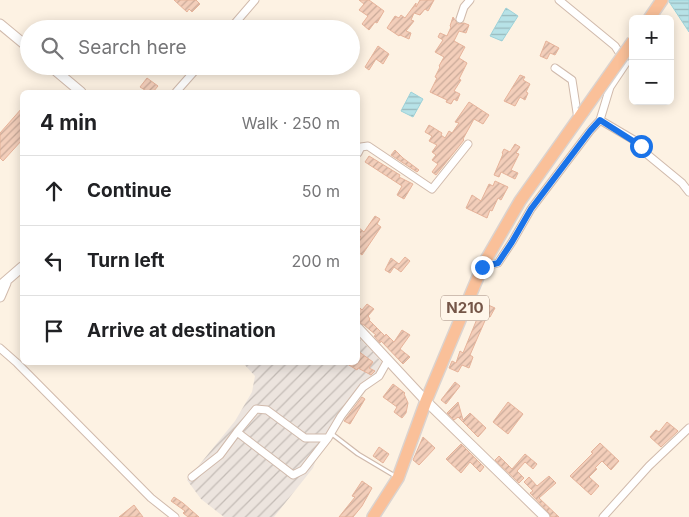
<!DOCTYPE html>
<html lang="en">
<head>
<meta charset="utf-8">
<style>
  :root { --surface:#fff; --page:#f6f6f6; --text:#202124; --muted:#757577; --line:#e0e0e0 }
  body { margin:0; font-family:Inter,sans-serif; background:var(--page); color:var(--text) }
  .controls { position:absolute; right:15px; top:15px; display:grid; overflow:hidden; border-radius:8px; box-shadow:0 2px 12px #0003 }
  .controls button { width:45px; height:45px; display:grid; place-items:center; padding:0; border:0; border-bottom:1px solid var(--line); background:var(--surface); color:var(--text); font:25px sans-serif }
  .stop { position:absolute; width:15px; height:15px; margin:-11px; border:4px solid #1a73e8; border-radius:50%; background:#fff }
  .stop.end { background:#1a73e8; border-color:#fff; box-shadow:0 1px 5px #0008 }
  .list { margin:0; padding:0; list-style:none }
  h2 { display:flex; justify-content:space-between; align-items:center; height:65px; margin:0; padding:0 20px; font-size:21px }
  h2 small { font-size:16px; font-weight:400; color:var(--muted) }
  .list li { display:grid; grid-template-columns:32px 1fr auto; gap:15px; align-items:center; box-sizing:border-box; height:70px; padding:0 20px; border-top:1px solid var(--line) }
  .list b { display:block; font-size:19px; white-space:nowrap }
  .list em { font-size:16px; font-style:normal; color:var(--muted) }
  .icon { flex:none; width:28px; height:28px; fill:none; stroke:currentColor; stroke-width:2; stroke-linecap:round; stroke-linejoin:round }
  .map { position:relative; flex:none; width:689px; height:517px; overflow:hidden }
  .search { position:absolute; background:var(--surface); box-shadow:0 2px 12px #0003; left:20px; top:20px; width:340px; height:55px; display:flex; align-items:center; gap:12px; box-sizing:border-box; padding:0 18px; border-radius:28px; color:var(--muted); font-size:19px }
  .panel { position:absolute; background:var(--surface); box-shadow:0 2px 12px #0003; left:20px; top:90px; width:340px; height:275px; border-radius:8px }
  .map>svg:first-child { display:block }
  .industrial { fill:url(#industrial-furrows) }
  .water { fill:url(#water-rules); stroke:#9dd2d9 }
  .building { fill:url(#building-hatch); stroke:#e6b39a }
  .lines { fill:none; stroke-linecap:round; stroke-linejoin:round }
  .service-casing { stroke:#d0baac; stroke-width:5.5 }
  .minor-casing { stroke:#d0baac; stroke-width:9 }
  .tertiary-casing { stroke:#d0baac; stroke-width:11 }
  .trunk-casing { stroke:#dbd3cf; stroke-width:14 }
  .service { stroke:#fff; stroke-width:3 }
  .minor { stroke:#fff; stroke-width:7 }
  .tertiary { stroke:#fff; stroke-width:9 }
  .trunk { stroke:#fac099; stroke-width:11 }
  .trunk-bridge-casing { stroke:#dbd3cf; stroke-width:14; stroke-linecap:butt }
  .trunk-bridge { stroke:#fac099; stroke-width:11 }
  .route { stroke:#1a73e8; stroke-width:6 }
  .labels { text-anchor:middle; stroke-width:5; stroke-linejoin:round; paint-order:stroke }
  .shield { fill:#fff6ea; stroke:#9e8679; stroke-width:1 }
  .shield-label { font-size:15px; font-weight:bold; fill:#755648 }
</style>
</head>
<body>
<div class="map">
<svg width="689" height="517" viewBox="0 0 689 517">
  <defs>
    <pattern id="industrial-furrows" width="10" height="10" patternUnits="userSpaceOnUse" patternTransform="scale(1.25)"><rect width="10" height="10" fill="#ece4de"/><path d="M-1 1l2-2M0 10L10 0M9 11l2-2" fill="none" stroke="#c4bcb6"/></pattern>
    <pattern id="water-rules" width="6" height="5" patternUnits="userSpaceOnUse" patternTransform="scale(1.25)"><rect width="6" height="5" fill="#b7e2e7"/><path d="M0 2.5h6" fill="none" stroke="#99babd"/></pattern>
    <pattern id="building-hatch" width="6" height="6" patternUnits="userSpaceOnUse" patternTransform="scale(1.25)"><rect width="6" height="6" fill="#f3ceba"/><path d="M-1 1l2-2M0 6l6-6M5 7l2-2" fill="none" stroke="#c9aa99"/></pattern>
  </defs>
  <rect width="100%" height="100%" fill="#fdf2e3"/>
  <path class="industrial" d="M 358,337 L 373,352 L 383,364 L 381,369 L 372,378 L 364,381 L 325,435 L 313,468 L 274,517 L 224,517 L 201,499 L 187,480 L 235,421 L 252,392 L 255,376 L 243,363 L 358,362 Z"/>
  <path class="water" d="M 668,0 L 689,0 L 689,32 Z
    M 506,8 L 518,16 L 502,41 L 490,36 Z
    M 411,92 L 423,99 L 413,117 L 401,111 Z"/>
  <path class="building" d="M 174,0 L 196,0 L 200,4 L 192,12 L 189,9 L 187,12 Z
    M 359,0 L 369,0 L 384,11 L 377,23 L 375,22 L 369,30 L 362,24 L 368,16 L 359,10 L 364,4 Z
    M 420,0 L 434,0 L 428,11 L 425,9 L 420,15 L 414,13 L 411,20 L 414,21 L 406,31 L 411,33 L 409,39 L 400,35 L 399,36 L 387,28 L 395,16 L 399,18 L 401,15 L 405,18 L 416,3 L 416,7 Z
    M 453,17 L 458,24 L 464,23 L 469,25 L 466,33 L 459,31 L 454,41 L 465,47 L 459,58 L 467,63 L 459,79 L 461,80 L 454,91 L 460,94 L 457,101 L 454,99 L 451,104 L 446,102 L 447,100 L 430,92 L 437,78 L 435,77 L 440,67 L 439,66 L 444,57 L 435,52 L 443,40 L 438,37 L 440,33 L 447,36 L 451,27 L 450,26 Z
    M 546,41 L 559,48 L 555,55 L 550,53 L 547,59 L 540,56 Z
    M 378,46 L 389,54 L 383,64 L 376,59 L 369,70 L 365,67 Z
    M 520,75 L 525,77 L 523,80 L 530,84 L 526,92 L 528,93 L 525,100 L 520,97 L 515,106 L 504,101 Z
    M 147,78 L 158,86 L 153,92 L 148,92 L 140,87 Z
    M 469,102 L 489,115 L 483,124 L 474,119 L 463,139 L 464,140 L 436,175 L 432,172 L 438,164 L 432,160 L 436,155 L 432,152 L 437,145 L 429,141 L 432,136 L 425,132 L 429,125 L 442,133 L 441,135 L 445,138 L 449,131 L 452,133 L 459,123 L 455,122 Z
    M 22,108 L 22,140 L 3,161 L 0,158 L 0,133 Z
    M 515,144 L 520,147 L 516,153 L 519,154 L 511,170 L 518,173 L 515,179 L 501,172 L 499,177 L 494,175 L 503,154 L 502,153 L 504,149 L 510,152 Z
    M 395,150 L 403,158 L 419,170 L 417,172 L 391,155 Z
    M 369,156 L 400,175 L 399,177 L 413,184 L 404,199 L 397,195 L 402,186 L 365,162 Z
    M 495,181 L 508,187 L 501,200 L 498,198 L 492,211 L 490,210 L 487,218 L 466,208 L 472,195 L 481,201 L 489,184 L 493,186 Z
    M 375,216 L 380,219 L 377,224 L 381,227 L 362,255 L 358,252 L 358,242 L 361,237 L 358,234 L 358,227 L 364,232 Z
    M 405,257 L 410,261 L 401,272 L 394,267 L 390,273 L 385,270 L 391,258 L 399,264 Z
    M 477,300 L 495,308 L 490,317 L 487,316 L 470,355 L 473,357 L 469,368 L 462,365 L 458,372 L 449,368 L 452,361 L 456,363 L 460,351 L 463,353 L 479,314 L 472,310 Z
    M 367,304 L 374,309 L 368,316 L 370,319 L 369,320 L 385,336 L 386,334 L 394,342 L 402,330 L 410,335 L 400,349 L 410,357 L 403,364 L 381,341 L 380,343 L 374,336 L 376,335 L 364,325 L 358,322 L 358,306 L 362,310 Z
    M 358,351 L 373,362 L 369,368 L 375,371 L 371,375 L 358,368 L 357,370 L 344,362 L 358,362 Z
    M 455,382 L 460,386 L 446,404 L 441,400 Z
    M 393,384 L 405,393 L 404,394 L 408,403 L 406,413 L 402,418 L 394,412 L 397,407 L 383,397 Z
    M 362,397 L 365,399 L 350,424 L 344,421 Z
    M 458,402 L 463,420 L 470,413 L 486,428 L 478,437 L 458,417 L 454,420 L 447,413 Z
    M 508,402 L 523,414 L 508,434 L 493,422 Z
    M 667,422 L 678,431 L 661,447 L 650,437 L 656,430 L 659,432 Z
    M 423,437 L 435,448 L 419,465 L 413,460 Z
    M 600,443 L 619,461 L 611,470 L 602,461 L 595,468 L 597,469 L 589,477 L 599,486 L 591,495 L 570,476 L 593,453 L 591,452 Z
    M 461,444 L 484,467 L 480,472 L 470,462 L 461,473 L 446,459 Z
    M 379,447 L 389,454 L 383,463 L 373,456 Z
    M 525,454 L 537,464 L 533,469 L 525,462 L 517,471 L 524,478 L 519,483 L 495,460 L 499,456 L 512,469 Z
    M 549,476 L 556,483 L 539,498 L 559,517 L 551,517 L 549,513 L 530,493 L 533,491 L 524,482 L 529,477 L 537,486 Z
    M 362,481 L 372,488 L 362,506 L 353,517 L 339,517 L 355,497 L 352,496 Z
    M 174,497 L 183,503 L 199,517 L 188,517 L 183,513 L 185,511 L 171,501 Z
    M 134,505 L 143,517 L 119,517 Z"/>
  <g class="lines">
    <g class="service-casing">
      <path id="service" d="M 332,434 L 358,454 L 395,476"/>
    </g>
    <g class="minor-casing">
      <path id="minor" d="M 460,19 L 464,7 L 470,0
        M 230,29 L 255,0
        M 555,68 L 572,80 L 578,119
        M 176,92 L 199,66
        M 600,120 L 639,143 L 648,155 L 682,183 L 689,192
        M 358,153 L 361,147 L 368,146 L 432,189 L 468,144
        M 482,267 L 498,263 L 512,242 L 531,209 L 590,131 L 600,120 L 610,87 L 626,63 L 615,46 L 559,0
        M 0,348 L 17,363 L 151,498 L 175,517
        M 328,438 L 303,470 L 293,475 L 237,432 L 256,409 L 267,410 L 305,438 L 328,438 L 341,416 L 363,387 L 379,376 L 388,360
        M 192,477 L 220,455 L 237,432
        M 603,517 L 649,466 L 689,428"/>
    </g>
    <g class="tertiary-casing">
      <path id="tertiary" d="M 0,24 L 29,48
        M 50,66 L 81,92
        M 0,286 L 22,267
        M 0,297 L 6,283
        M 358,328 L 426,401 L 545,517"/>
    </g>
    <g class="trunk-casing">
      <path id="trunk" d="M 649,19 L 662,0
        M 373,517 L 398,478 L 426,401 L 483,265 L 520,201 L 583,112"/>
    </g>
    <use href="#service" class="service"/>
    <use href="#minor" class="minor"/>
    <use href="#tertiary" class="tertiary"/>
    <use href="#trunk" class="trunk"/>
    <g class="trunk-bridge-casing">
      <path id="trunk-bridge" d="M 583,112 L 633,41"/>
    </g>
    <use href="#trunk-bridge" class="trunk-bridge"/>
  </g>
  <g class="lines">
    <path class="route" d="M 482,267 L 498,263 L 512,242 L 531,209 L 590,131 L 600,120 L 641,146"/>
  </g>
  <g class="labels">
    <rect class="shield" x="441" y="295.5" width="48" height="25" rx="4"/>
    <g class="shield-label">
      <text x="465" y="313">N210</text>
    </g>
  </g>
</svg>
<div class="controls">
<button>+</button>
<button>−</button>
</div>
<div class="stop" style="left:641px;top:146px"></div>
<div class="stop end" style="left:482px;top:267px"></div>
<div class="search"><svg class="icon" aria-label="search" viewBox="0 0 24 24"><circle cx="10" cy="10" r="6"/><path d="M15 15l6 6"/></svg>Search here</div>
<section class="panel">
<h2>4 min<small>Walk · 250 m</small></h2>
<ul class="list">
<li><svg class="icon" aria-label="ahead" viewBox="0 0 24 24"><path d="M12 20V5M6 11l6-6 6 6"/></svg><div><b>Continue</b></div><em>50 m</em></li>
<li><svg class="icon" aria-label="left" viewBox="0 0 24 24"><path d="M17 20v-9H6M10 6l-5 5 5 5"/></svg><div><b>Turn left</b></div><em>200 m</em></li>
<li><svg class="icon" aria-label="arrive" viewBox="0 0 24 24"><path d="M6 21V4h12l-3 4 3 4H6"/></svg><div><b>Arrive at destination</b></div></li>
</ul>
</section>
</div>
</body>
</html>
